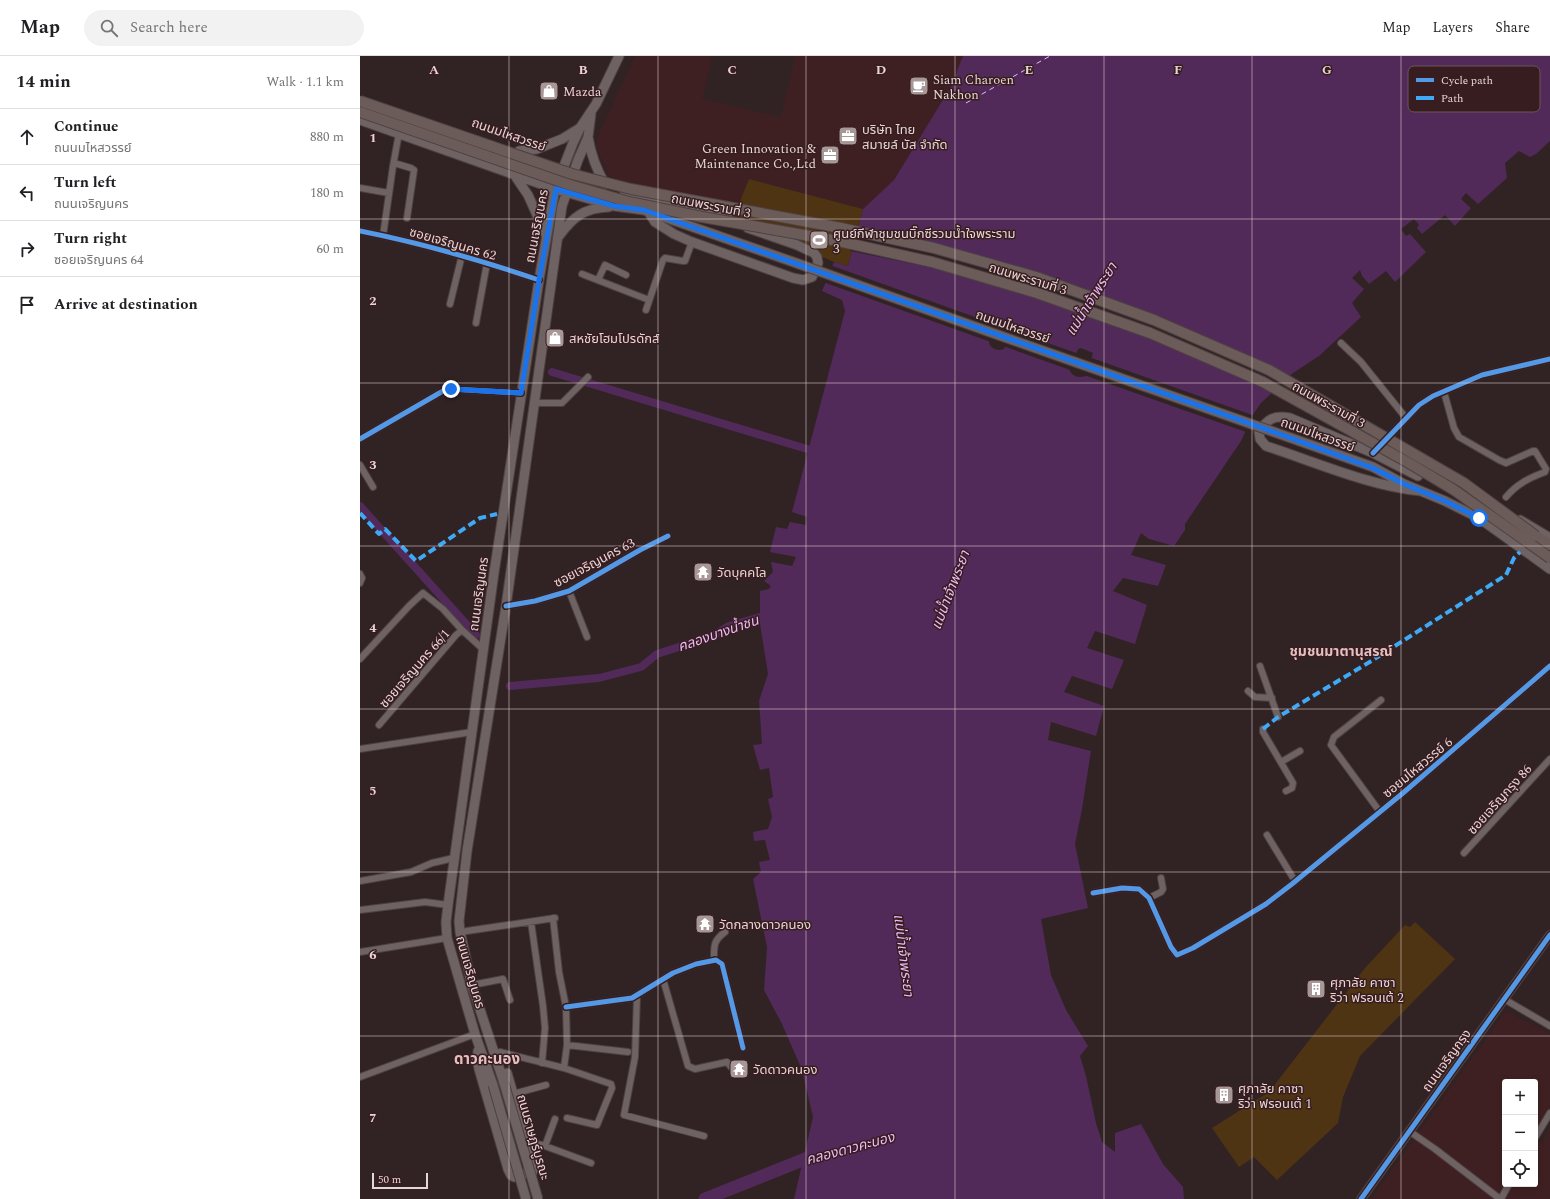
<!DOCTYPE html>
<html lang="en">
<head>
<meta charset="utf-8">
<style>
  :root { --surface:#fff; --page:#f2f2f2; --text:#202124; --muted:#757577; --line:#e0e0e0 }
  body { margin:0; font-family:Spectral,"Noto Sans Thai",serif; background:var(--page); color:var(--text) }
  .controls { position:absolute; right:12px; bottom:12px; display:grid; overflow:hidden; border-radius:4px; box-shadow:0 2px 6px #0003 }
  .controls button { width:36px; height:36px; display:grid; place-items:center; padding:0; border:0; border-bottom:1px solid var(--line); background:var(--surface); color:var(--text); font:20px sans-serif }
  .scale { position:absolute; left:12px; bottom:10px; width:56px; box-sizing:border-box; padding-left:4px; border:2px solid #e8d5d5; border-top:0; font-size:11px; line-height:14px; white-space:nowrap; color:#e8d5d5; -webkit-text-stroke:3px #371d1f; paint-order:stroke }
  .stop { position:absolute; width:12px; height:12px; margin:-9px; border:3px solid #1a73e8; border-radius:50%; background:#fff }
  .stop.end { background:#1a73e8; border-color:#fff; box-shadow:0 1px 4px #0008 }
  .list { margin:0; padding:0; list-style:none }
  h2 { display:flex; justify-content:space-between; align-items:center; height:52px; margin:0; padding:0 16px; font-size:17px }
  h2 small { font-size:13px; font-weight:400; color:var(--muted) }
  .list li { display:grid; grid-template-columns:26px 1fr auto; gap:12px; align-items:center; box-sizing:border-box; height:56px; padding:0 16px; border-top:1px solid var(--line) }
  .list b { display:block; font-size:15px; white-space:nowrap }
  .list p { margin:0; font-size:13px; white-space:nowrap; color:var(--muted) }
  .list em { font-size:13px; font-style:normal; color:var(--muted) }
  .icon { flex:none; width:22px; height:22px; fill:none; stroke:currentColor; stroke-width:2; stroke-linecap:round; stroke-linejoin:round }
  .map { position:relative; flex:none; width:1190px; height:1143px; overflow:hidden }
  header { display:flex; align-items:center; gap:24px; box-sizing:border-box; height:56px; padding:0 20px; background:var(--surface); border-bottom:1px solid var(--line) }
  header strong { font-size:19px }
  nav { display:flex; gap:22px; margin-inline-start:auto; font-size:14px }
  .search { width:280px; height:36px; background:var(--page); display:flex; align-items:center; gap:10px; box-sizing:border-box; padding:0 14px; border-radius:22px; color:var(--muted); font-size:15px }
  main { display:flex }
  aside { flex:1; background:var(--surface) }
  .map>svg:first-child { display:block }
  .built { fill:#3f2022 }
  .green { fill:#4e3412 }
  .water { fill:#512a59; fill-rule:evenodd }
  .pier { fill:#312324 }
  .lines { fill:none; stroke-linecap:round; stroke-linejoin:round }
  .canal { stroke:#512a59; stroke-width:8 }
  .river { stroke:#512a59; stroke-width:13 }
  .ferry { stroke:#ecbaf9; stroke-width:1; stroke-dasharray:5 4; stroke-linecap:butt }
  .minor-casing { stroke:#4e4142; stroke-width:8 }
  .tertiary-casing { stroke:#4e4142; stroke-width:10 }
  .secondary-casing { stroke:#4e4142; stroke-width:11 }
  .primary-casing { stroke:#4e4142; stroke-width:12 }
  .minor { stroke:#6e6263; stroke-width:6 }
  .tertiary { stroke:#6e6263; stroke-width:8 }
  .secondary { stroke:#6e6263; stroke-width:9 }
  .primary { stroke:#6b5b59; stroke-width:10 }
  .secondary-bridge-casing { stroke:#4e4142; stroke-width:11; stroke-linecap:butt }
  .primary-bridge-casing { stroke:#4e4142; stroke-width:12; stroke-linecap:butt }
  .secondary-bridge { stroke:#6e6263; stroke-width:9 }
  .primary-bridge { stroke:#6b5b59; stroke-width:10 }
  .quiet { stroke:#3fa9f5; stroke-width:4; stroke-dasharray:8 4; stroke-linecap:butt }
  .cycleway-casing { stroke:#371d1f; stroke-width:8 }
  .cycleway { stroke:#5399e6; stroke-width:5 }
  .route { stroke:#1a73e8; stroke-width:5 }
  .grid { fill:none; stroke:#e8d5d5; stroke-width:1; stroke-opacity:0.55 }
  .labels { text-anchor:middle; stroke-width:3; stroke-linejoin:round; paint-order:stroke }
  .poi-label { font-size:13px; fill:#e8d5d5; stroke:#371d1f; text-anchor:start }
  .street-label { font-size:13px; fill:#e8d5d5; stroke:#371d1f }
  .water-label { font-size:14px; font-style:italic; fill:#ecbaf9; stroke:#371d1f }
  .neighbourhood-label { font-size:14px; font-weight:bold; fill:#e3bfc0; stroke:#371d1f }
  .quarter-label { font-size:15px; font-weight:bold; fill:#e3bfc0; stroke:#371d1f }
  .key { fill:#371d1f; stroke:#6c5456; stroke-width:1 }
  .key-label { font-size:11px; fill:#e8d5d5 }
  .grid-label { font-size:13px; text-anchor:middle; font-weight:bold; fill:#e8d5d5; stroke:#371d1f; stroke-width:3; stroke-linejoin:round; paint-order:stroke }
</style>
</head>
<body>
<header>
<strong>Map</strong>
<div class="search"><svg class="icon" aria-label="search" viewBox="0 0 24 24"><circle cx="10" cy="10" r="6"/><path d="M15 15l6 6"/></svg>Search here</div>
<nav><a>Map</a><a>Layers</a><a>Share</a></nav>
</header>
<main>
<aside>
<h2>14 min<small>Walk · 1.1 km</small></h2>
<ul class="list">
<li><svg class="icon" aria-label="ahead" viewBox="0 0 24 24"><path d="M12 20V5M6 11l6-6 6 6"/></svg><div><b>Continue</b><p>ถนนมไหสวรรย์</p></div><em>880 m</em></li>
<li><svg class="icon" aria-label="left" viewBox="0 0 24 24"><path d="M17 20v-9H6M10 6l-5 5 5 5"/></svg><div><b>Turn left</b><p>ถนนเจริญนคร</p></div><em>180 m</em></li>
<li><svg class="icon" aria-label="right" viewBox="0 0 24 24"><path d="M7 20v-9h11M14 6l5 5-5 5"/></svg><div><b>Turn right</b><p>ซอยเจริญนคร 64</p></div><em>60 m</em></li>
<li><svg class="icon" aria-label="arrive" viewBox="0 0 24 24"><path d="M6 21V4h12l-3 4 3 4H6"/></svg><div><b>Arrive at destination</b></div></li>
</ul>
</aside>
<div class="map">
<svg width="1190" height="1143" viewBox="0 0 1190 1143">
  <rect width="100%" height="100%" fill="#312324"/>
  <path class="built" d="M 275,0 L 352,0 L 342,43 L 421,61 L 435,0 L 603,0 L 597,15 L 595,24 L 534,124 L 503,153 L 389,123 L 377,152 L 269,131 L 248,118 L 236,90 L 238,80 Z
    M 1146,955 L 1190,978 L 1190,1051 L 1175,1076 L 1175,1026 L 1145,1026 L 1145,1128 L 1175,1128 L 1175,1084 L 1182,1087 L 1190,1072 L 1190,1143 L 1011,1143 Z"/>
  <path class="green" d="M 389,123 L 503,153 L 488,210 L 474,206 L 373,162 Z
    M 1055,866 L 1095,903 L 1000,1000 L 983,1041 L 978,1067 L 917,1124 L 894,1101 L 879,1111 L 852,1072 L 909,1036 L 1005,912 L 1045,869 L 1050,871 Z"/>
  <path class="water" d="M 603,0 L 1190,0 L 1190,85 L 1176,98 L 1170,101 L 1159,95 L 1145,107 L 1147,122 L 1118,148 L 1106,137 L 1101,143 L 1111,152 L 1095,170 L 1085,159 L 1062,178 L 1057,172 L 1059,169 L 1054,163 L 1041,173 L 1046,180 L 1050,178 L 1066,196 L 1035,226 L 1026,215 L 1009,228 L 1002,220 L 1000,214 L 992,222 L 1004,233 L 992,247 L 1001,261 L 959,300 L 933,317 L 901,347 L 894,357 L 881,385 L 825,468 L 825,474 L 814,490 L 789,483 L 781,477 L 771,499 L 806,509 L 798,530 L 763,522 L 753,535 L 787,549 L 775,588 L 735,575 L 727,592 L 764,604 L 752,633 L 712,620 L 704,636 L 744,650 L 736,680 L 691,666 L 688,684 L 731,695 L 722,753 L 715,788 L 728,852 L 681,863 L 691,919 L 706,954 L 728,990 L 720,1000 L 726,1020 L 736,1067 L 742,1086 L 755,1096 L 755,1077 L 781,1068 L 803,1108 L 823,1131 L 824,1143 L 434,1143 L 453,1061 L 442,1014 L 422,968 L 404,934 L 407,891 L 393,823 L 401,816 L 399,806 L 410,804 L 405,784 L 394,785 L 393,776 L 408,773 L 412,761 L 408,743 L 413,741 L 409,712 L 400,714 L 393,689 L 402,688 L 399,645 L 408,618 L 400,568 L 400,535 L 409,533 L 411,530 L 404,525 L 413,516 L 411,506 L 432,510 L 436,501 L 410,496 L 416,471 L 427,473 L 430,466 L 446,469 L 447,461 L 432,456 L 485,255 L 482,244 L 462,235 L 474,206 L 488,210 L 503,153 L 534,124 L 595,24 L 597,15 ZM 639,265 L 651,270 L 644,293 C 638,295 632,294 629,287 L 636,266 ZM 721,292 L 733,297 L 726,320 C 719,322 713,321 710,315 L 718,293 Z"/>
  <path class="pier" d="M 496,171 L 581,189 L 678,217 L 930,322 L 914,338 L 900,330 L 791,283 L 672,241 L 574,212 L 490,195 Z
    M 470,209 L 637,269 L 631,286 L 463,226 Z
    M 648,273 L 719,298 L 713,315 L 643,290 Z
    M 729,301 L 895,360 L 886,376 L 724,319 Z"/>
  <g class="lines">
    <path class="canal" d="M 192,316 L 457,396
      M 0,450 L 116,579
      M 150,630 L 239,622 L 281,611 L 297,598 L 353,580 L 369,570 L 400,561 L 410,562"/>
    <path class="river" d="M 345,1143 L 460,1097"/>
    <path class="ferry" d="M 606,47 L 690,0"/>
    <g class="minor-casing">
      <path id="minor" d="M 34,107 L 51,112 L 54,114 L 47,162
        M 0,132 L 29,137
        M 0,175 C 61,187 120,204 179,224
        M 23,180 L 33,110 L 39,77
        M 222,218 L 289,244
        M 238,224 L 245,209 L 266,219
        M 90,248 L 102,199
        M 286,254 L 303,204 L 305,202 L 323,205 L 325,205 L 332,186
        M 116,267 L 127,207
        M 981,287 L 1001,306 L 1046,362
        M 1084,336 L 1094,372 L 1099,381 L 1139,404 L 1146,407 L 1173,395 L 1175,395 L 1186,413 L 1185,416 C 1169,422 1157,428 1146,441
        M 175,347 L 202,347 L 228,321
        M 0,383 L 83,335 L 91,333 L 161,337
        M 1017,393 L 1059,349 L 1073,340 L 1122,319 L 1190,303
        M 0,409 L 13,431
        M 0,518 L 2,522 L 0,527
        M 209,535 L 227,581
        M 146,550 L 175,545 L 209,535 L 280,494 L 308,480
        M 0,603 L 49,550 L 63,537 L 83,553 L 102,574
        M 900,610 L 918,661
        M 888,635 L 895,641 L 912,642
        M 19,669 L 96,579 L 102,574 L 124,594
        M 903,673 L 903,676 L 933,727 L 932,732 L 926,735
        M 0,693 L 112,676
        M 921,706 L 940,695
        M 1020,756 L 971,689 L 974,681 L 1021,644
        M 907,779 L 935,825
        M 1104,797 L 1190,703
        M 0,825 L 51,816 L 72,807 L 94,802
        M 733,837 L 762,832 L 779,833 L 789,842 L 811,891 L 817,899 L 833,892 L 906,848 L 932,828 L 1043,737 L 1190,610
        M 789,842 L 801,836 L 803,833 L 801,822
        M 0,854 L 65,846 L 88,849
        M 193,862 L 199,916 L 206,951 L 207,989 L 204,1012
        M 171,866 L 183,950 L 185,972 L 182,1007
        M 100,876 L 195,862
        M 0,896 L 87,882
        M 354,904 C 354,890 353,885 365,876
        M 303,923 L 328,1010 L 335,1013 L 367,1006 L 371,1011
        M 112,929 L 143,923 L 150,944
        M 277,940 L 275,1001 L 264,1059 L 344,1080
        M 1144,943 L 1190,970
        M 206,951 L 272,942 L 313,917 L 336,908 L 356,904 L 362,908 L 383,992
        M 207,989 L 268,996
        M 140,996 L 204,1012 L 251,1028 L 252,1032 L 237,1069 L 207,1062
        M 0,1021 L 115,978
        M 153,1038 L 186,1029
        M 1049,1075 L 1075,1093 L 1140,1143
        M 1175,1082 L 1190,1057
        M 167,1085 L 185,1090 L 231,1107
        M 185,1090 L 195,1063
        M 1141,1143 L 1149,1128"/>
    </g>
    <g class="tertiary-casing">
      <path id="tertiary" d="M 1001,1143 L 1190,879"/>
    </g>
    <g class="secondary-casing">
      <path id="secondary" d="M 0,64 L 195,133 L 254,150 L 284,154 L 439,208
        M 228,81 C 231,99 236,113 245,128
        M 159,95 L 177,93 L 202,83 L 220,72
        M 153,117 L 168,139 L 186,179
        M 264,139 L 335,152 L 369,163
        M 288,155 L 295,166 L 314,178 L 332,186 L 433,222 L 443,224 L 452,221 L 458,207 L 457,201 L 454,197 L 437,189 L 388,172
        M 199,180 C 213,161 224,152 249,151
        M 627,275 L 715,306
        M 914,376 L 1013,411 L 1044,428 L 1085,445 L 1119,462 L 1190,513
        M 1058,420 L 1013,397 L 930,362 C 914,359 907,363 899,376 L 900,383 L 906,390 C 955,406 1009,430 1061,435
        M 1097,434 L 1124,445
        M 1160,464 L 1190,482
        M 118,995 L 117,1003 L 119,1013 L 148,1113 L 151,1119 L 154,1121 L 173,1115 L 174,1110 L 147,1017
        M 144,1027 L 112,929 L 100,876 L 99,865 L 107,795 L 146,550 L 202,150 L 218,104 L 228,81 L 231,58
        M 133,1029 L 115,978 L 87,882 L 86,866 L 88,849 L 134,517 L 179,224 L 195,133 L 213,87 L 220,72 L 236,48 L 259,0"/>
    </g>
    <g class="primary-casing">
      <path id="primary" d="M 1176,480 L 1190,489"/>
    </g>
    <use href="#minor" class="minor"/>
    <use href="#tertiary" class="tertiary"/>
    <use href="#secondary" class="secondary"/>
    <use href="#primary" class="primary"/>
    <g class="secondary-bridge-casing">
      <path id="secondary-bridge" d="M 439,208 L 627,275
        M 715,306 L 914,376
        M 144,1027 L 178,1143
        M 133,1029 L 166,1143"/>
    </g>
    <g class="primary-bridge-casing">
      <path id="primary-bridge" d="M 0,45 L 212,118 L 271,133 L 481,172 L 574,192 L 676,221 L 794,264 L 909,314 L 1104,427 L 1176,480
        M 0,56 L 210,129 L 269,146 L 342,161 L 478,185 L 572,206 L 677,237 L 790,277 L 903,326 L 1049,407 L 1094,434 L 1190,502"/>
    </g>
    <use href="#secondary-bridge" class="secondary-bridge"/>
    <use href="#primary-bridge" class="primary-bridge"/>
    <path class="quiet" d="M 0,457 L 19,478 L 25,473 L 56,505 L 120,462 L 137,458
      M 903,673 L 918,661 L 1013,604 L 1146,519 L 1154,502 L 1160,496"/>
    <g class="cycleway-casing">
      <path id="cycleway" d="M 0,175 C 61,187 120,204 179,224
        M 0,383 L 83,335 L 91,333 L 161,337
        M 1013,397 L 1059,349 L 1073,340 L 1122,319 L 1190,303
        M 146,550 L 175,545 L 209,535 L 280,494 L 308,480
        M 733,837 L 762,832 L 779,833 L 789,842 L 811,891 L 817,899 L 833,892 L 906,848 L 932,828 L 1043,737 L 1190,610
        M 206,951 L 272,942 L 313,917 L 336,908 L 356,904 L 362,908 L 383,992
        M 1001,1143 L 1190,879"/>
    </g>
    <use href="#cycleway" class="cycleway"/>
  </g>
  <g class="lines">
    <path class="route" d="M 91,333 L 161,337 L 179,224 L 196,133 L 254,150 L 284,154 L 914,376 L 1013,412 L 1044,428 L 1085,445 L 1119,462"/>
  </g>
  <path class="grid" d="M 149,0 L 149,1143M 298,0 L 298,1143M 446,0 L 446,1143M 595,0 L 595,1143M 744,0 L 744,1143M 892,0 L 892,1143M 1041,0 L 1041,1143M 0,163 L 1190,163M 0,327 L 1190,327M 0,490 L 1190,490M 0,653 L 1190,653M 0,816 L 1190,816M 0,980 L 1190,980"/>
  <defs>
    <g id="cafe-square" transform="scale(1)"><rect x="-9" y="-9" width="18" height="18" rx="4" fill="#a89797" stroke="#371d1f"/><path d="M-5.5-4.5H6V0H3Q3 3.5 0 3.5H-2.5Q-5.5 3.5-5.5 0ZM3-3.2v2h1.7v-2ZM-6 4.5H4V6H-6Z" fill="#fff"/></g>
    <g id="shop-square" transform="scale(1)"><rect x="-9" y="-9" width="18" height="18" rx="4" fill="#a89797" stroke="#371d1f"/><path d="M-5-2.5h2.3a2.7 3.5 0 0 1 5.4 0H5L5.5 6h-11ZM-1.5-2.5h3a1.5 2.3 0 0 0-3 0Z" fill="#fff"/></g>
    <g id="office-square" transform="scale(1)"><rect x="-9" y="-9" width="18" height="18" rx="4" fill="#a89797" stroke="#371d1f"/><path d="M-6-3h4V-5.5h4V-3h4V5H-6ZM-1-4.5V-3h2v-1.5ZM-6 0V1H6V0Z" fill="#fff"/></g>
    <g id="stadium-square" transform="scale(1)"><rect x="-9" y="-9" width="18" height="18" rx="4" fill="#a89797" stroke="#371d1f"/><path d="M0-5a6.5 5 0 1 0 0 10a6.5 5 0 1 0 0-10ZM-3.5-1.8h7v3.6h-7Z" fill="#fff"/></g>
    <g id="temple-square" transform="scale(1)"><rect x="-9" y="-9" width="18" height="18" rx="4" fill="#a89797" stroke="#371d1f"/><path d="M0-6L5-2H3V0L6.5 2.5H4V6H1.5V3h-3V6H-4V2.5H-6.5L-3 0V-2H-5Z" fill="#fff"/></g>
    <g id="building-square" transform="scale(1)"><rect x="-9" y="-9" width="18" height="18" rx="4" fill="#a89797" stroke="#371d1f"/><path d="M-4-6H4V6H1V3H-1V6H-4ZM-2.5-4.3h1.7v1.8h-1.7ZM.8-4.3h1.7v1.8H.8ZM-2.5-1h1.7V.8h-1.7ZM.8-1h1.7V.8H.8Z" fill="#fff"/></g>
  </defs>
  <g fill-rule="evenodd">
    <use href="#cafe-square" x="559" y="30"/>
    <use href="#shop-square" x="189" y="35"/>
    <use href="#office-square" x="488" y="80"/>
    <use href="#office-square" x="470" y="99"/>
    <use href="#stadium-square" x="459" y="184"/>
    <use href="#shop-square" x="195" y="282"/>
    <use href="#temple-square" x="343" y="516"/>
    <use href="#temple-square" x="345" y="868"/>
    <use href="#building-square" x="956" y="933"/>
    <use href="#temple-square" x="379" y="1013"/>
    <use href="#building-square" x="864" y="1039"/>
  </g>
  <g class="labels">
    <g class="poi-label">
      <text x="573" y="28">Siam Charoen<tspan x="573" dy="15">Nakhon</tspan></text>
      <text x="203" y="40">Mazda</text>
      <text x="502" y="78">บริษัท ไทย<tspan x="502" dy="15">สมายล์ บัส จำกัด</tspan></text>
      <text x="456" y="97" text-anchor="end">Green Innovation &amp;<tspan x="456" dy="15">Maintenance Co.,Ltd</tspan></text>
      <text x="473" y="182">ศูนย์กีฬาชุมชนบิ๊กซีรวมน้ำใจพระราม<tspan x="473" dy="15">3</tspan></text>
      <text x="209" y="287">สหชัยโฮมโปรดักส์</text>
      <text x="357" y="521">วัดบุคคโล</text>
      <text x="359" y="873">วัดกลางดาวคนอง</text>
      <text x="970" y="931">ศุภาลัย คาซา<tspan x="970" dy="15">ริว่า ฟรอนเต้ 2</tspan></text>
      <text x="393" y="1018">วัดดาวคนอง</text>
      <text x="878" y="1037">ศุภาลัย คาซา<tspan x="878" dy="15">ริว่า ฟรอนเต้ 1</tspan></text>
    </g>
    <g class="street-label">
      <text transform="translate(149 78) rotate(19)" y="5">ถนนมไหสวรรย์</text>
      <text transform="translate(351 149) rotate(11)" y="5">ถนนพระรามที่ 3</text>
      <text transform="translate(176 170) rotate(-79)" y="5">ถนนเจริญนคร</text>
      <text transform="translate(93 187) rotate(16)" y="5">ซอยเจริญนคร 62</text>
      <text transform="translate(668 222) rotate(17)" y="5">ถนนพระรามที่ 3</text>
      <text transform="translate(653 270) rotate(19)" y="5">ถนนมไหสวรรย์</text>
      <text transform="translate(969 348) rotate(29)" y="5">ถนนพระรามที่ 3</text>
      <text transform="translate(958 378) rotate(20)" y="5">ถนนมไหสวรรย์</text>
      <text transform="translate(234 506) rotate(-28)" y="5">ซอยเจริญนคร 63</text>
      <text transform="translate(118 538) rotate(-82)" y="5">ถนนเจริญนคร</text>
      <text transform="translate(54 612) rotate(-49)" y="5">ซอยเจริญนคร 66/1</text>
      <text transform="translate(1057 711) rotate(-40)" y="5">ซอยมไหสวรรย์ 6</text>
      <text transform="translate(1139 743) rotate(-48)" y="5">ซอยเจริญกรุง 86</text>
      <text transform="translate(111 916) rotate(74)" y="5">ถนนเจริญนคร</text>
      <text transform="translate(1086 1004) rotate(-54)" y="5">ถนนเจริญกรุง</text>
      <text transform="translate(174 1081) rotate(74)" y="5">ถนนราษฎร์บูรณะ</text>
    </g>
    <g class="water-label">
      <text transform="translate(731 243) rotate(-58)" y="5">แม่น้ำเจ้าพระยา</text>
      <text transform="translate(590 534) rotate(-69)" y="5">แม่น้ำเจ้าพระยา</text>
      <text transform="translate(358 577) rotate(-19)" y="5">คลองบางน้ำชน</text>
      <text transform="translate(544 899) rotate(83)" y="5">แม่น้ำเจ้าพระยา</text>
      <text transform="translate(490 1092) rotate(-15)" y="5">คลองดาวคะนอง</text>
    </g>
    <g class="neighbourhood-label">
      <text x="981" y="600">ชุมชนมาตานุสรณ์</text>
    </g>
    <g class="quarter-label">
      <text x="127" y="1008">ดาวคะนอง</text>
    </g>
  </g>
  <rect x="1048" y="10" width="132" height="46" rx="6" class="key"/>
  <rect x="1056" y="22" width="18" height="4" fill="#5399e6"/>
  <rect x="1056" y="40" width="18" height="4" fill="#3fa9f5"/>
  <g class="key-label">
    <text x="1081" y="28">Cycle path</text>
    <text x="1081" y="46">Path</text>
  </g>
  <g class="grid-label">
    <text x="74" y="18">A</text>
    <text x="223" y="18">B</text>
    <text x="372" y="18">C</text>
    <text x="521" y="18">D</text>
    <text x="669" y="18">E</text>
    <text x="818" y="18">F</text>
    <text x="967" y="18">G</text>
    <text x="13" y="86">1</text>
    <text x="13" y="249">2</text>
    <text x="13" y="413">3</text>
    <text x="13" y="576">4</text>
    <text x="13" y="739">5</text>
    <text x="13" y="903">6</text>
    <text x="13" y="1066">7</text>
  </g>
</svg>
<div class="controls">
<button>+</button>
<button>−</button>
<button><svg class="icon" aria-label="locate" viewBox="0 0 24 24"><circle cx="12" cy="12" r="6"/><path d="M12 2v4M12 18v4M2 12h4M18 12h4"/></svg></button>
</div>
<div class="scale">50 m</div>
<div class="stop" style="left:1119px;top:462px"></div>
<div class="stop end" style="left:91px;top:333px"></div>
</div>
</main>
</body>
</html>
